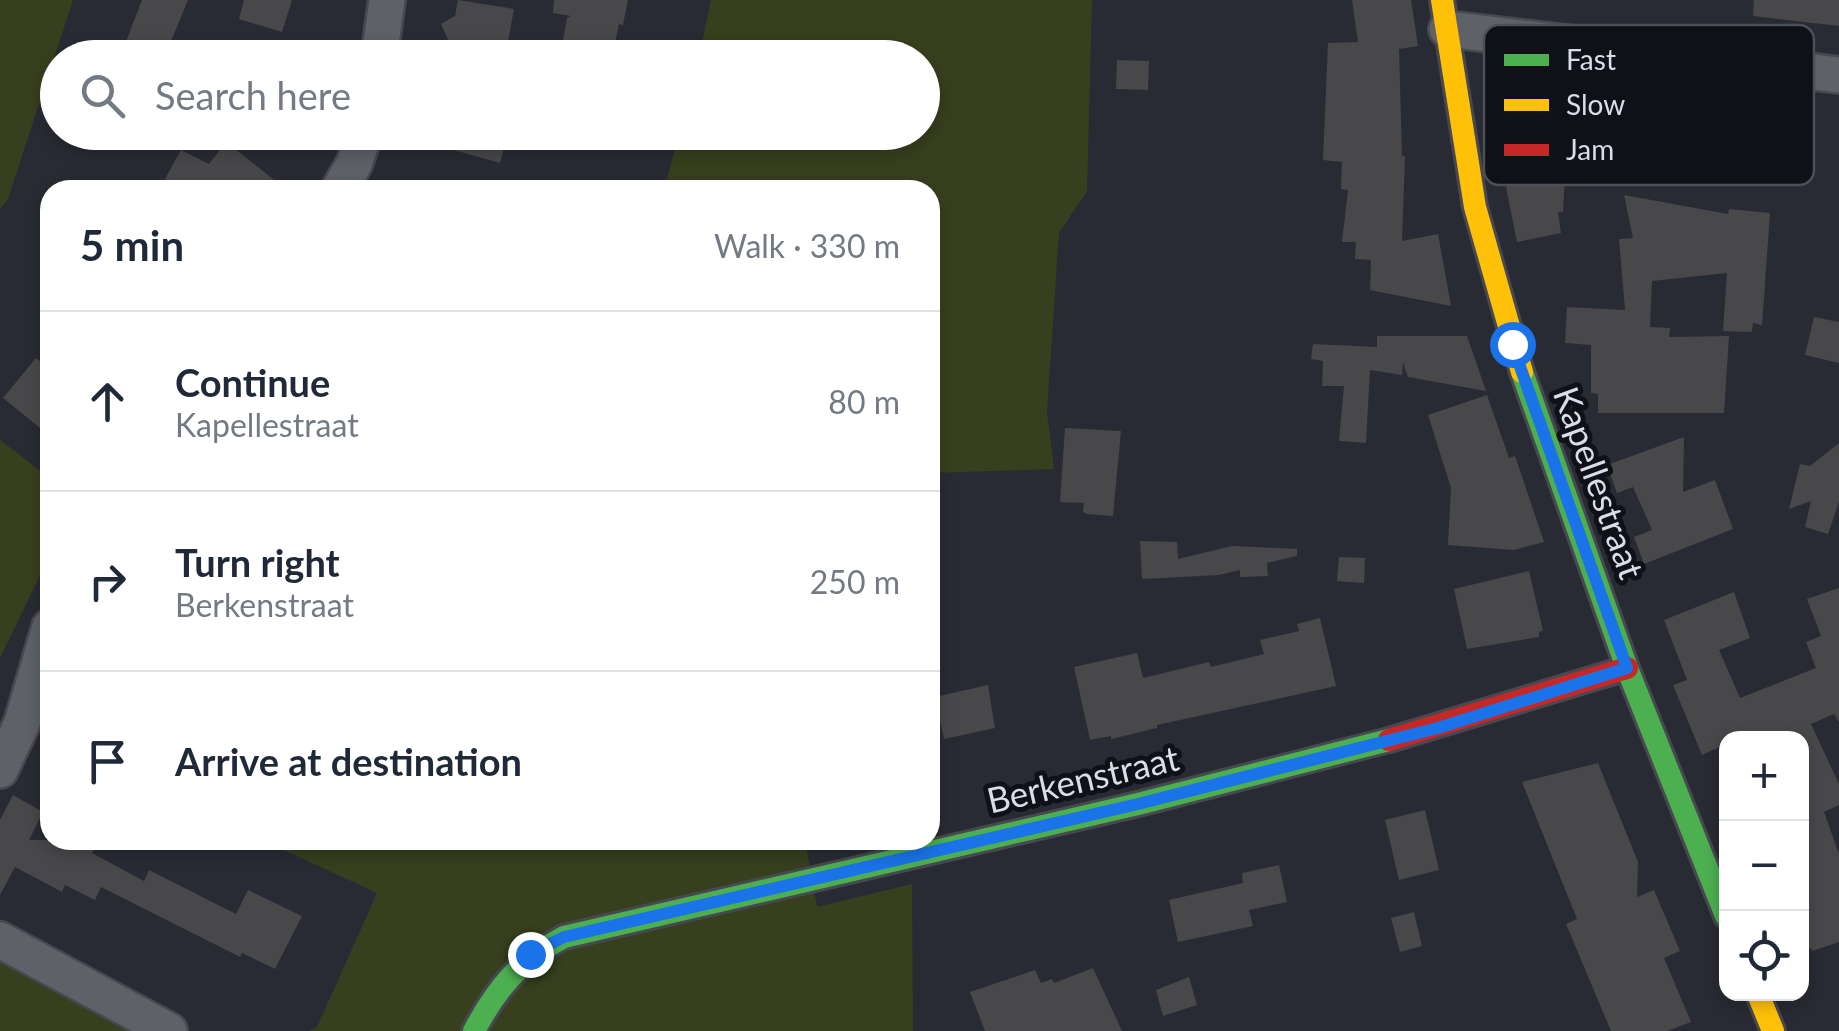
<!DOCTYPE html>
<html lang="en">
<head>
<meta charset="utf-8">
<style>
  :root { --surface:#fff; --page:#f2f2f3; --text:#1f2937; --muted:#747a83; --line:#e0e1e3 }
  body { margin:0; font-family:Lato,sans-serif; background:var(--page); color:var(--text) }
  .controls { position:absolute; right:30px; bottom:30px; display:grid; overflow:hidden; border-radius:20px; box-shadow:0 5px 15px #0003 }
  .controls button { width:90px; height:90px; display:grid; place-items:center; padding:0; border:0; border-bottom:2px solid var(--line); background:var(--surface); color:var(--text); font:50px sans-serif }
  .stop { position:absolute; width:30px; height:30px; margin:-22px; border:8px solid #1a73e8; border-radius:50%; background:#fff }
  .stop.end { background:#1a73e8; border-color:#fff; box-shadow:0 2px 10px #0008 }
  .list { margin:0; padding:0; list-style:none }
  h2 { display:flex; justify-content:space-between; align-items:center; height:130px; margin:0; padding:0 40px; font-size:42px }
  h2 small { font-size:32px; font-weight:400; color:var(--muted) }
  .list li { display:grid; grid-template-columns:65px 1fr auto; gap:30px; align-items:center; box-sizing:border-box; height:180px; padding:0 40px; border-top:2px solid var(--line) }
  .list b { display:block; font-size:38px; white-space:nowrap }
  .list p { margin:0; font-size:32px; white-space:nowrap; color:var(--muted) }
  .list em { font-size:32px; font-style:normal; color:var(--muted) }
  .icon { flex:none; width:55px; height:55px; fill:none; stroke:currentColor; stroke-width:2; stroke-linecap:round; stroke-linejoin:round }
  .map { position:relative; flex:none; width:1839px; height:1031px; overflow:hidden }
  .search { position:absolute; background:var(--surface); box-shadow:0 5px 15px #0003; left:40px; top:40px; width:900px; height:110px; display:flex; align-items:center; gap:25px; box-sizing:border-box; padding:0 35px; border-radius:55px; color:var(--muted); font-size:38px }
  .panel { position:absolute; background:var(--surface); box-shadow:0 5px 15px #0003; left:40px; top:180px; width:900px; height:670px; border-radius:30px }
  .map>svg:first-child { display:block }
  .green { fill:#373f1e }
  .building { fill:#48474a }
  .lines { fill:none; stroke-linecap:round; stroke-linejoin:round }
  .street-casing { stroke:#474850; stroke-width:40 }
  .fast-casing { stroke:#474850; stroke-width:28 }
  .slow-casing { stroke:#474850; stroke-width:28 }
  .jam-casing { stroke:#474850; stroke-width:28 }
  .street { stroke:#5f6169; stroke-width:35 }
  .fast { stroke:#4caf50; stroke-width:22 }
  .slow { stroke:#ffc107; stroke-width:22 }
  .jam { stroke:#c62828; stroke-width:22 }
  .route { stroke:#1a73e8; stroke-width:12 }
  .labels { text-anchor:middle; stroke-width:10; stroke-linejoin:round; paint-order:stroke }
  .street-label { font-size:35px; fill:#dadce7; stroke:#101118 }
  .key { fill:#101118; stroke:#4d4e56; stroke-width:2.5 }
  .key-label { font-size:28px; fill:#dadce7 }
</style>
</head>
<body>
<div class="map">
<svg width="1839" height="1031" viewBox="0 0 1839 1031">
  <rect width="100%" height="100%" fill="#292b34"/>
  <path class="green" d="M 0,0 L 73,0 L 8,199 L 0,209 Z
    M 711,0 L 1092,0 L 1087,191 L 1059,233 L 1047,413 L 1054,469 L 930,473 L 930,190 L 664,190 L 679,133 L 922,132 L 922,58 L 699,57 Z
    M 0,440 L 50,478 L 50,555 L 0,658 Z
    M 262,840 L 805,840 L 817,907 L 912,884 L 913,1031 L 309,1031 L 317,1027 L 377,893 Z
    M 0,959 L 137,1031 L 0,1031 Z"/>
  <path class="building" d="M 142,0 L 188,0 L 164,58 L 125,44 Z
    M 244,0 L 292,0 L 282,32 L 239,19 Z
    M 458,0 L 514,9 L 505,58 L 447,58 L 450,44 L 441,24 L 455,16 Z
    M 554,0 L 628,0 L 623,25 L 619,24 L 612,58 L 560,58 L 567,18 L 571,16 L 553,13 Z
    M 1352,0 L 1411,0 L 1418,46 L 1399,49 L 1402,156 L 1405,156 L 1402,241 L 1438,234 L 1451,306 L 1370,290 L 1371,260 L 1355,259 L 1356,242 L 1342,242 L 1348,190 L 1341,189 L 1342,162 L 1323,160 L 1328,43 L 1358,42 Z
    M 1754,0 L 1839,0 L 1839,26 L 1753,16 Z
    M 1117,60 L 1149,61 L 1148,90 L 1116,89 Z
    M 419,132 L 508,132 L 500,163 L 418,140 Z
    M 226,142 L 287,190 L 159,190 L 181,150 L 209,164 Z
    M 1506,152 L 1558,153 L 1558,173 L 1565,174 L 1563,212 L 1558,212 L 1561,233 L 1517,242 L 1506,187 Z
    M 1624,195 L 1728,214 L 1729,209 L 1770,213 L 1762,325 L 1753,323 L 1752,332 L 1723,331 L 1727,273 L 1652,281 L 1650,327 L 1670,328 L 1669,337 L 1729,336 L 1724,413 L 1598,413 L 1598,394 L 1591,393 L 1591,345 L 1565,343 L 1567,307 L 1625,310 L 1619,239 L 1633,238 Z
    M 1814,317 L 1839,322 L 1839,363 L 1805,355 Z
    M 1377,336 L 1467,336 L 1486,391 L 1408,377 L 1403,362 L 1402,375 L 1370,370 L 1366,443 L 1339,441 L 1344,386 L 1322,386 L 1323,361 L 1311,359 L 1313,344 L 1377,347 Z
    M 36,358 L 50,369 L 50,436 L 3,398 Z
    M 1487,395 L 1509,458 L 1515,456 L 1544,542 L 1514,550 L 1448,545 L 1451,488 L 1428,415 Z
    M 1065,428 L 1121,431 L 1113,516 L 1087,514 L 1083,512 L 1084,503 L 1060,502 Z
    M 1684,437 L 1683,492 L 1715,480 L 1733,529 L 1644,564 L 1634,537 L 1652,530 L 1633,487 L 1617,493 L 1607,465 Z
    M 1839,443 L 1839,502 L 1828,534 L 1805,527 L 1811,501 L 1789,509 L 1800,464 L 1810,466 Z
    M 1140,541 L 1177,542 L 1178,559 L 1232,546 L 1297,549 L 1297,556 L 1267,563 L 1268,576 L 1240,577 L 1240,570 L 1219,575 L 1142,579 Z
    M 1339,557 L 1365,558 L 1364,583 L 1337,581 Z
    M 1529,571 L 1543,631 L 1539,632 L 1539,637 L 1467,649 L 1454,589 Z
    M 1839,588 L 1839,722 L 1834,714 L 1811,724 L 1839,784 L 1839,805 L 1824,812 L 1839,854 L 1839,942 L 1812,951 L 1811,948 L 1802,952 L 1802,738 L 1726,738 L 1726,744 L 1702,755 L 1673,685 L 1687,680 L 1664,620 L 1734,592 L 1750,638 L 1719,650 L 1740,698 L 1816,668 L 1806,642 L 1821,636 L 1807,599 Z
    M 1320,618 L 1336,686 L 1157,725 L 1157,728 L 1111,739 L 1111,736 L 1090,740 L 1074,667 L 1137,653 L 1143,678 L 1209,662 L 1211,667 L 1264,654 L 1260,640 L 1299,631 L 1297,624 Z
    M 988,685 L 995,728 L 944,739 L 935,697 Z
    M 1598,763 L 1638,862 L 1637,897 L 1654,890 L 1680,951 L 1664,958 L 1691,1022 L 1667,1031 L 1611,1031 L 1566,924 L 1577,919 L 1522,782 Z
    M 13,795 L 43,812 L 29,840 L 99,840 L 92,853 L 144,881 L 149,870 L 236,914 L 248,890 L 302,916 L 275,969 L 242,953 L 240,957 L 101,887 L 95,900 L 65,885 L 62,892 L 15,867 L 0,895 L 0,820 Z
    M 1425,810 L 1439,870 L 1399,880 L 1385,820 Z
    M 1279,865 L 1287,902 L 1249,910 L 1253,926 L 1178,942 L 1169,900 L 1243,883 L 1242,873 Z
    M 1414,912 L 1422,946 L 1400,952 L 1391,918 Z
    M 1093,968 L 1122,1031 L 985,1031 L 970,992 L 1035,970 L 1041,983 L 1052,979 L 1054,983 Z
    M 1189,977 L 1197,1005 L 1163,1016 L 1156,990 Z"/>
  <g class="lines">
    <g class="street-casing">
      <path id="street" d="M 1447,29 L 1839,75
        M 379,58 L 387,0
        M 339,190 L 354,164 L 365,132
        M 0,770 L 22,723 L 50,627
        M 0,940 L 169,1031"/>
    </g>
    <g class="fast-casing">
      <path id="fast" d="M 1522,372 L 1627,668 L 1726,916
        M 474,1031 C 497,988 520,960 564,937 L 1138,804 L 1389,740"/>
    </g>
    <g class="slow-casing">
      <path id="slow" d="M 1442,0 L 1475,207 L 1522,372
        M 1758,994 L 1773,1031"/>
    </g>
    <g class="jam-casing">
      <path id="jam" d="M 1389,740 L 1627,668"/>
    </g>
    <use href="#street" class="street"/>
    <use href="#fast" class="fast"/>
    <use href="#slow" class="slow"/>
    <use href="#jam" class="jam"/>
  </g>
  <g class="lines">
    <path class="route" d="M 530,954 L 564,937 L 1138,804 L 1438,728 L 1627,668 L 1512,344"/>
  </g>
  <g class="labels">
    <g class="street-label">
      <text transform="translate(1598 483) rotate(70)" y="12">Kapellestraat</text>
      <text transform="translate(1083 780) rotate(-13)" y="12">Berkenstraat</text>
    </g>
  </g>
  <rect x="1484" y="25" width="330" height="160" rx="15" class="key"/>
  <rect x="1504" y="54" width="45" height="12" fill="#4caf50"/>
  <rect x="1504" y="99" width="45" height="12" fill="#ffc107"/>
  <rect x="1504" y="144" width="45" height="12" fill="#c62828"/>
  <g class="key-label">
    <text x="1566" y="70">Fast</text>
    <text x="1566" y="115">Slow</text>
    <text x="1566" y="160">Jam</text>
  </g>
</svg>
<div class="controls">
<button>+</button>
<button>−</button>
<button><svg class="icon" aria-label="locate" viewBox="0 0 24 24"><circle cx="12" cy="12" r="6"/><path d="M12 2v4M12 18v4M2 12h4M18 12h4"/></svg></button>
</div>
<div class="stop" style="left:1512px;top:344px"></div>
<div class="stop end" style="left:530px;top:954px"></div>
<div class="search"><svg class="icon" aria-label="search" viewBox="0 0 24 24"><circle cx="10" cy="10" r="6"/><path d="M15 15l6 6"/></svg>Search here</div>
<section class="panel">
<h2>5 min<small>Walk · 330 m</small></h2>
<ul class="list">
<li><svg class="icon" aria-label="ahead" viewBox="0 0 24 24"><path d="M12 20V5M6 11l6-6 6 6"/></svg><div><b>Continue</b><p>Kapellestraat</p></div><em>80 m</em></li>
<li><svg class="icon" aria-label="right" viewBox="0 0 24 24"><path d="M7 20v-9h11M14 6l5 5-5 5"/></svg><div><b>Turn right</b><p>Berkenstraat</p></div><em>250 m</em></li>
<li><svg class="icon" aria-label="arrive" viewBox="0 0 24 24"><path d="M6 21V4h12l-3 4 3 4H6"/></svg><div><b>Arrive at destination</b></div></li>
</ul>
</section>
</div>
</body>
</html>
